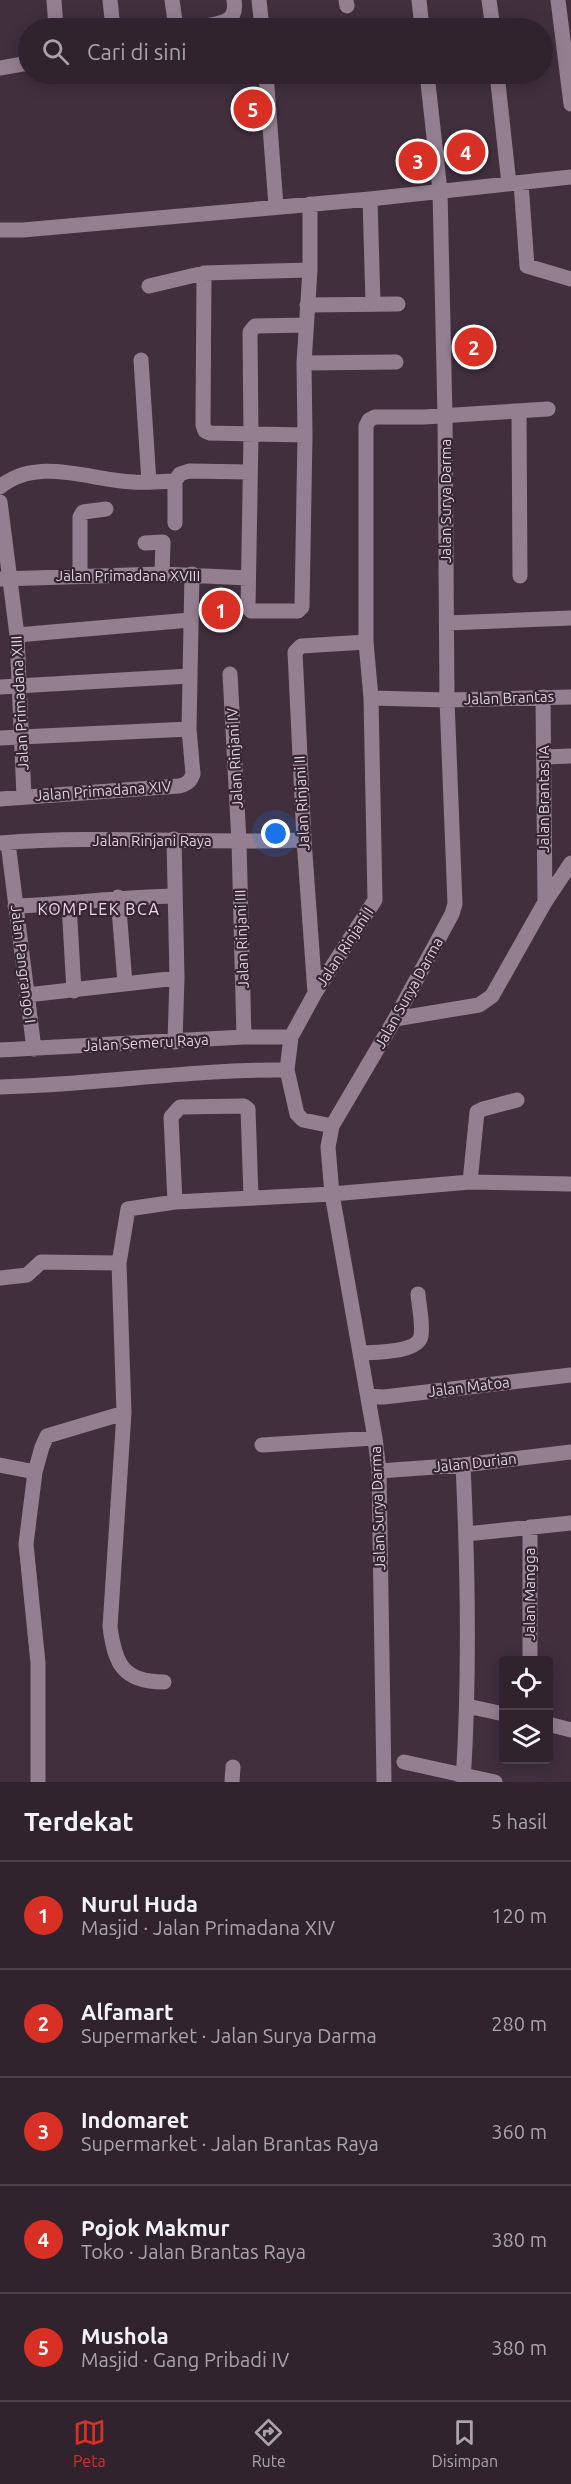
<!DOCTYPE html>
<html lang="id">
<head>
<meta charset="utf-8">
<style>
  :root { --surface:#31232e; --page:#3d2f3a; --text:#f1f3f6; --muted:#a8a4aa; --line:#4c404a; --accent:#d93025 }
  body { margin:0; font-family:Ubuntu,sans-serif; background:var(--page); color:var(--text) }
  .controls { position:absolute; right:18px; bottom:18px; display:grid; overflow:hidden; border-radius:6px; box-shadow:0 3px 15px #0003 }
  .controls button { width:54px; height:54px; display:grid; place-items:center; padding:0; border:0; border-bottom:2px solid var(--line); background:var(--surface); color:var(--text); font:30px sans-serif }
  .you { position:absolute; left:276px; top:834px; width:21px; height:21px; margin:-15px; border:4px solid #fff; border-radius:50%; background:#1a73e8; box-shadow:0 0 0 9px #1a73e833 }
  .badge { display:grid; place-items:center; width:39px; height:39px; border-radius:50%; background:var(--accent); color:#fff; font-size:20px; font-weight:700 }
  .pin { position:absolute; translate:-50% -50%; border:3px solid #fff; box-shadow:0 2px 6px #0006 }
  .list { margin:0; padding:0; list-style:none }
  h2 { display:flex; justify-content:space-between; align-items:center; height:78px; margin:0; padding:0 24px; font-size:26px }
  h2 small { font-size:20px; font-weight:400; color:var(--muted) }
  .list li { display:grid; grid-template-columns:39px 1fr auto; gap:18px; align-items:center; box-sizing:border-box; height:108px; padding:0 24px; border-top:2px solid var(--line) }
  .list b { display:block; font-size:22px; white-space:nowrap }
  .list p { margin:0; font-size:20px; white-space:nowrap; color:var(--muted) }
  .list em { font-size:20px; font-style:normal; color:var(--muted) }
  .icon { flex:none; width:33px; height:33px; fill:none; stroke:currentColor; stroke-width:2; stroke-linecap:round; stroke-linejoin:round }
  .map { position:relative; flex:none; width:571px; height:1782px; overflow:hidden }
  .search { position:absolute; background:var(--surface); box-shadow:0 3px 15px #0003; left:18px; right:18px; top:18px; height:66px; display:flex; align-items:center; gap:15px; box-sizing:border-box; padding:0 21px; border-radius:33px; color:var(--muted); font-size:22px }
  .sheet { height:618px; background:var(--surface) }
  nav { display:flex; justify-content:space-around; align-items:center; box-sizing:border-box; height:84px; border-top:2px solid var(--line); background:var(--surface); font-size:16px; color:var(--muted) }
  nav a { display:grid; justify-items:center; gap:3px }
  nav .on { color:var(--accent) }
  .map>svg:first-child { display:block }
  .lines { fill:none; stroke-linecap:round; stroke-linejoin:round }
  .minor { stroke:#947f91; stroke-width:15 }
  .labels { text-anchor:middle; stroke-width:4.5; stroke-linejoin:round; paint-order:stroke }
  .street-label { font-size:15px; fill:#ded2dc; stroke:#362534 }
  .neighbourhood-label { font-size:16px; letter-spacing:1.5px; fill:#eed7ea; stroke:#362534 }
</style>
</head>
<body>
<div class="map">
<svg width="571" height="1782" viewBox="0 0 571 1782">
  <rect width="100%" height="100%" fill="#412f3e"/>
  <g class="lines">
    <path class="minor" d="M 54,0 L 56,28
      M 110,0 L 113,28
      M 172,0 L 176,28
      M 259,0 L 262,28
      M 346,0 L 347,6
      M 419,0 L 422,28
      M 489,0 L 493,28
      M 558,0 L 571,104
      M 194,28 C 213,24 239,26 234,0
      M 0,68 L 28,63
      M 266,74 L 276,206
      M 497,74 L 509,184
      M 521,183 L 527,266 L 571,279
      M 370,199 L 373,303
      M 0,230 L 23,230 L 370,199 L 571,177
      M 204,273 L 203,425 L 205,431 L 210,433 L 305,435
      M 149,286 L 204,273 L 310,270
      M 307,305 L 398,304
      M 305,325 L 255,326 L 250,332 L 251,435 L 248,608 L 251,611 L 298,611 L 302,607 L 305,435 L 304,363 L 310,270 L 310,204
      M 141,360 L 149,482
      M 304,363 L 396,362
      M 519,411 L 520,576
      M 0,487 C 38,456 89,480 133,482 C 147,483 161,481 175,481
      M 0,502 L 17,635 L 24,797
      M 175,523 L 175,481 L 180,474 L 189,471 L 250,472
      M 145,543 L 163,542 L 162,574
      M 80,576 L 80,517 L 83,512 L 106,509
      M 0,579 L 162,574 L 248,578
      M 447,623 L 571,618
      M 17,635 L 190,620
      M 230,674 L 239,842 L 244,1037
      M 0,687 L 190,676
      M 543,697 L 545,902
      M 371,698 L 447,700 L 571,697
      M 0,738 L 189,729
      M 544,757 L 571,756
      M 0,799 L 179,786 C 187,784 190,782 193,774 L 189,729 L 192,574
      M 174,839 L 177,978 L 175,1042
      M 0,843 C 101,835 203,844 304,840
      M 8,843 L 34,1049
      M 118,897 L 125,983
      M 69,904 L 74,991
      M 15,906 C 69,904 121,897 175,896
      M 315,993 L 304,840 L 295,652 L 301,646 L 366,642
      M 27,995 L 177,978
      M 395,1019 L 479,1005 L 492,996 L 545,902 L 571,863
      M 0,1050 L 244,1037 L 291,1037
      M 0,1087 C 96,1085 191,1069 287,1070
      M 332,1126 L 303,1120 L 297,1114 L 287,1070 L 291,1037 L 315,993 L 375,900 L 371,698 L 366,642 L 366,426 L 369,420 L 375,417 L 424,417 L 548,409
      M 470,1182 L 477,1112 L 483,1109 L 517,1100
      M 175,1202 L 171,1117 L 180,1107 L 244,1106 L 248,1109 L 251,1197
      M 119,1263 L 124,1413 L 110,1627 C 115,1664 123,1682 164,1682
      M 0,1278 L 27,1275 L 41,1262 L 119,1263 L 128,1209 L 175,1202 L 332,1194 L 470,1182 L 571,1184
      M 360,1353 C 374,1352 418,1353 421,1336 C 423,1323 419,1307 418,1294
      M 368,1396 L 384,1397 L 571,1375
      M 262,1445 L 375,1438
      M 0,1465 L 35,1472
      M 463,1465 C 468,1570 470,1677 463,1782
      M 379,1471 L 463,1465 L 571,1452
      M 466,1534 L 571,1523
      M 530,1660 L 530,1527
      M 467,1706 L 504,1714
      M 548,1724 L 571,1730
      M 404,1762 L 495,1782
      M 38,1782 L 38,1663 L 26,1544 L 35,1472 L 42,1447 L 47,1436 L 124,1413
      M 232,1782 L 233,1767
      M 384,1782 L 379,1471 L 375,1438 L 332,1194 L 328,1147 L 332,1126 L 395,1019 L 452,914 L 455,904 L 447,700 L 445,416 L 440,191 L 427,74"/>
  </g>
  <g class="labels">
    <g class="street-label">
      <text transform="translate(446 501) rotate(-90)" y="5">Jalan Surya Darma</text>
      <text x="128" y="581">Jalan Primadana XVIII</text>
      <text transform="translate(509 698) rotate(-2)" y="5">Jalan Brantas</text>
      <text transform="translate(20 703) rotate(-93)" y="5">Jalan Primadana XIII</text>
      <text transform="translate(235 758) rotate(-93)" y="5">Jalan Rinjani IV</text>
      <text transform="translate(103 791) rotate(-4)" y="5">Jalan Primadana XIV</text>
      <text transform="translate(544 799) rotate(-90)" y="5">Jalan Brantas IA</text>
      <text transform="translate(302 803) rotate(-93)" y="5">Jalan Rinjani II</text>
      <text x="152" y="846">Jalan Rinjani Raya</text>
      <text transform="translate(242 939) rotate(-92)" y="5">Jalan Rinjani III</text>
      <text transform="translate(345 947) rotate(-57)" y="5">Jalan Rinjani I</text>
      <text transform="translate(23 964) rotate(83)" y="5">Jalan Pangrango I</text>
      <text transform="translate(409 993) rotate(-61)" y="5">Jalan Surya Darma</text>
      <text transform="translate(146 1043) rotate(-3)" y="5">Jalan Semeru Raya</text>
      <text transform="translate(469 1387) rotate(-7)" y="5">Jalan Matoa</text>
      <text transform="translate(475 1463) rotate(-6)" y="5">Jalan Durian</text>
      <text transform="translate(378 1508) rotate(-92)" y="5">Jalan Surya Darma</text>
      <text transform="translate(530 1594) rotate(-90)" y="5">Jalan Mangga</text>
    </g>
    <g class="neighbourhood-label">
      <text x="99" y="915">KOMPLEK BCA</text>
    </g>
  </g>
</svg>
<div class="controls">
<button><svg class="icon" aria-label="locate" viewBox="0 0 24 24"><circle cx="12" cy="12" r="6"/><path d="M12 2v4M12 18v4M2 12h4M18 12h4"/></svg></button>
<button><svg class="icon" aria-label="layers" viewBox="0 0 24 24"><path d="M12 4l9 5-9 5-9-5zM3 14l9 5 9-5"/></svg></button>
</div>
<div class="you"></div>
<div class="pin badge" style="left:221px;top:610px">1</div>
<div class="pin badge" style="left:474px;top:347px">2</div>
<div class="pin badge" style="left:418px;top:161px">3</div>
<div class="pin badge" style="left:466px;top:152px">4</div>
<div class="pin badge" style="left:253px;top:109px">5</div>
<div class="search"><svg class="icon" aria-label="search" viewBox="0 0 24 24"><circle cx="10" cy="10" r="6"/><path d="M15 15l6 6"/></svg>Cari di sini</div>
</div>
<section class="sheet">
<h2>Terdekat<small>5 hasil</small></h2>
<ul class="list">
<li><span class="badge">1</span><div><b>Nurul Huda</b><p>Masjid · Jalan Primadana XIV</p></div><em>120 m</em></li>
<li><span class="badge">2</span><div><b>Alfamart</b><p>Supermarket · Jalan Surya Darma</p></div><em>280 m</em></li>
<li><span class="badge">3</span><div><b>Indomaret</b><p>Supermarket · Jalan Brantas Raya</p></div><em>360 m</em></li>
<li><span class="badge">4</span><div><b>Pojok Makmur</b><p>Toko · Jalan Brantas Raya</p></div><em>380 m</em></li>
<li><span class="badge">5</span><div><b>Mushola</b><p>Masjid · Gang Pribadi IV</p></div><em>380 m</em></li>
</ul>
</section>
<nav>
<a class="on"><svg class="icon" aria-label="map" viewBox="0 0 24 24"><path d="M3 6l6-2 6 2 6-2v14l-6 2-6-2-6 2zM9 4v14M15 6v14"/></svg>Peta</a>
<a><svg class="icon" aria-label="directions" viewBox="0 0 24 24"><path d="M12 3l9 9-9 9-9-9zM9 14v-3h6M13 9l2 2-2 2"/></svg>Rute</a>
<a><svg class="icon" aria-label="saved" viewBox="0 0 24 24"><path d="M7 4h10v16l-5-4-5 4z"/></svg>Disimpan</a>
</nav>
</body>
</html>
